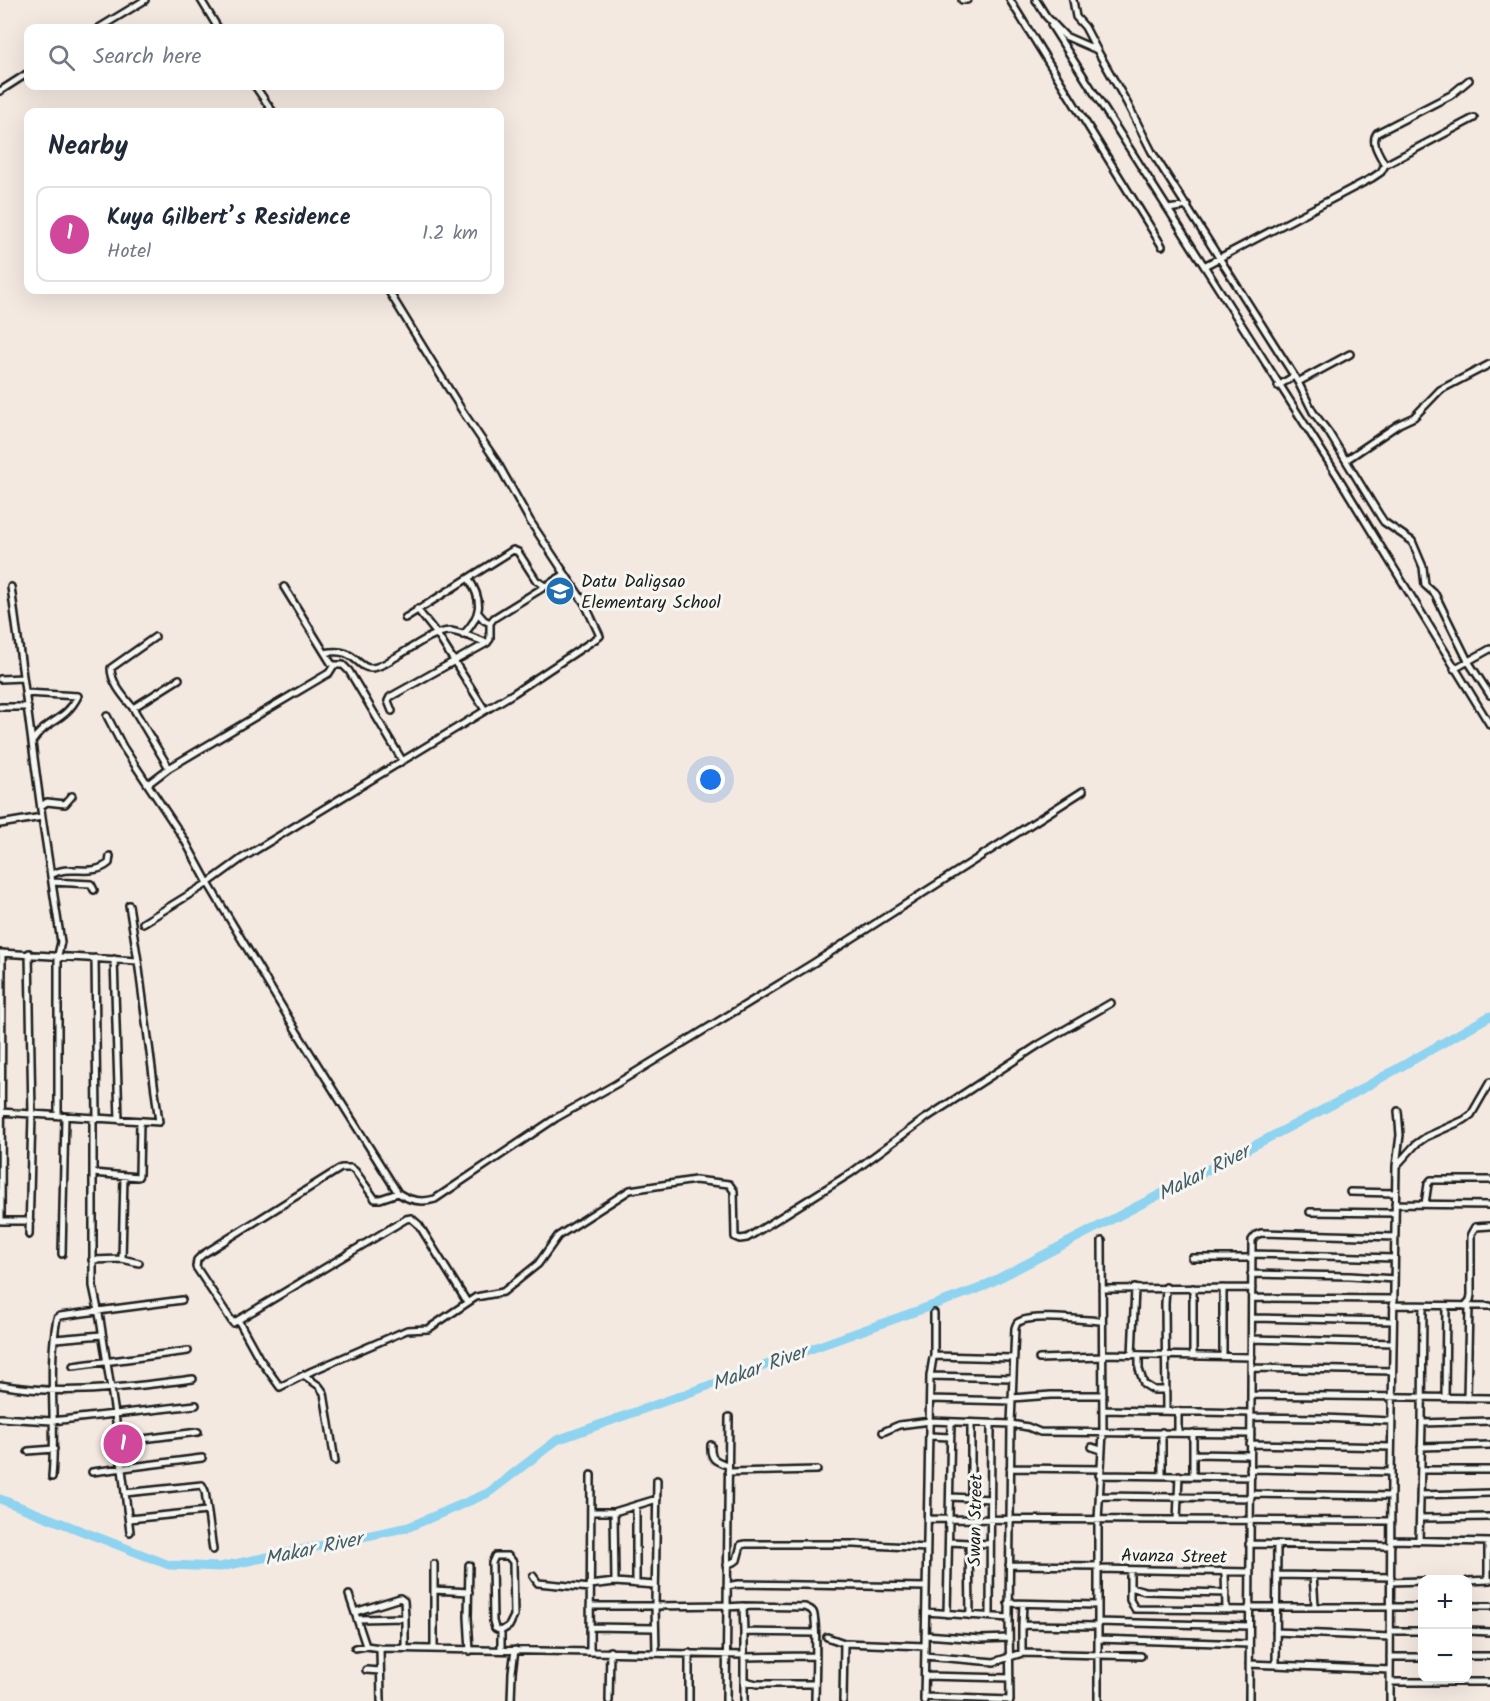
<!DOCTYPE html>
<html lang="en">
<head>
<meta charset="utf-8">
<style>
  :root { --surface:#fff; --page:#f6f6f7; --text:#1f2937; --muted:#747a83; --line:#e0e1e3; --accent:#2563eb }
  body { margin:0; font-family:Kalam,sans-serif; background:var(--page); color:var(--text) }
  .controls { position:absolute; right:18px; bottom:18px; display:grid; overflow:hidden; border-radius:12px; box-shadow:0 6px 24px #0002 }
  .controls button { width:54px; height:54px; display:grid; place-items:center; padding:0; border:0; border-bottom:2px solid var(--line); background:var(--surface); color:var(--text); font:30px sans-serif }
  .you { position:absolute; left:711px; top:780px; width:21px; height:21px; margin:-15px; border:4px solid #fff; border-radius:50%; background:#1a73e8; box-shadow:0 0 0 9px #1a73e833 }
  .badge { display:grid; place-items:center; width:39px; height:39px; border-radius:50%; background:var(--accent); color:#fff; font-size:20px; font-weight:700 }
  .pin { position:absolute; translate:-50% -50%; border:3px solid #fff; box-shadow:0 2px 6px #0006 }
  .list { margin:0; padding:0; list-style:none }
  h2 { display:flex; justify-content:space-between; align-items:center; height:78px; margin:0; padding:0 24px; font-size:26px }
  h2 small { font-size:20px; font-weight:400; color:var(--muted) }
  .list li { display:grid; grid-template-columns:39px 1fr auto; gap:18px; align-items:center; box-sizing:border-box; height:96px; margin:0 12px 12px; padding:0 12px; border:2px solid var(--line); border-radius:12px }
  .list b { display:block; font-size:22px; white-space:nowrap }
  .list p { margin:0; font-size:20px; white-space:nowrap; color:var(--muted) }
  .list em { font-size:20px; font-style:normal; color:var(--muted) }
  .icon { flex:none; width:33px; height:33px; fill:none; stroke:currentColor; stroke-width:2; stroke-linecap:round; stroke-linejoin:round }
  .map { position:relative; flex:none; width:1490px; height:1701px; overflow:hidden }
  .search { position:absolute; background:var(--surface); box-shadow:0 6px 24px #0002; left:24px; top:24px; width:480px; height:66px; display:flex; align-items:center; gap:15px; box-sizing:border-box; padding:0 21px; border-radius:12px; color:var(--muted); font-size:22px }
  .panel { position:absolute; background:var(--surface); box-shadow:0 6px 24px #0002; left:24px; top:108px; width:480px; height:186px; border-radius:12px }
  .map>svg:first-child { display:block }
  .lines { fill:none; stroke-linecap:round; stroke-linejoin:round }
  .river { stroke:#8ed3f0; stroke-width:9 }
  .minor-casing { stroke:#1c1c1c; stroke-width:10 }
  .minor { stroke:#f6f6f2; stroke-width:5 }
  .labels { text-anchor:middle; stroke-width:6; stroke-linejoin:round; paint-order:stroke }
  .poi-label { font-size:18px; fill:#1c1c1c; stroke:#f6f6f2; text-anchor:start }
  .street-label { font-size:18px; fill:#1c1c1c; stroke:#f6f6f2 }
  .water-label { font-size:20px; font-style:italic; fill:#445c66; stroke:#f6f6f2 }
</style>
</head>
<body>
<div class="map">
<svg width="1490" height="1701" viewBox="0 0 1490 1701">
  <rect width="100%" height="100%" fill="#f4e9e1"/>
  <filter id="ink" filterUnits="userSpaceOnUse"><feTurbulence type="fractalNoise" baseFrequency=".0167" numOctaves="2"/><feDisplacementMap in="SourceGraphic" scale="12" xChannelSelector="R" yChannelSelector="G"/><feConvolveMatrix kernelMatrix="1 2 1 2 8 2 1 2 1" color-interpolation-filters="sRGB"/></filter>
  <g filter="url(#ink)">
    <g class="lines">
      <path class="river" d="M 0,1499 L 169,1565 L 220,1567 L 409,1527 L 488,1493 L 557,1440 L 978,1289 L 1351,1095 L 1490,1016"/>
      <g class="minor-casing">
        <path id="minor" d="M 201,0 L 218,28
          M 962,0 L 967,0
          M 1010,0 L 1162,246
          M 1036,0 L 1046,16 L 1065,36 L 1097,50 L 1127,103 L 1152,152 L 1298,382 L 1313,412 L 1329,433 L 1380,516 L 1384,522 L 1412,541 L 1423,567 L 1425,585 L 1435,594 L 1468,661 L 1490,695
          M 1073,0 L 1076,17 L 1085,27 L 1097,50
          M 1051,25 L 1337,475 L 1490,725
          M 99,28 L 145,0
          M 255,86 L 273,112
          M 0,91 L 28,73
          M 1385,165 C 1380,155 1370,142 1377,133 L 1451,95 L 1469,80
          M 1168,209 L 1188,206
          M 1204,266 L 1372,178 L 1381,172 L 1385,165 L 1474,118
          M 388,290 L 463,412 L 497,462 L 530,521 L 585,604 L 600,636 L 514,693 L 241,859 L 208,883 L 297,1032 L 398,1193 C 410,1201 422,1203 435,1199 L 556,1118 L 616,1084 L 812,964 L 1083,791
          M 1298,382 L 1350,354
          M 1278,386 L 1294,376
          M 1346,460 L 1399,424 L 1414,417 L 1440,390 L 1490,364
          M 11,587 L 42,817 L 61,942 L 58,955 L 58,1116
          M 284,587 L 331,663 L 334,665 L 343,665 L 349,671 L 402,760
          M 417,609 L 437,634 L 485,710
          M 478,613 L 484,620 L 490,623
          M 405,618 L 513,550 L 518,552 L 536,580 L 545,586
          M 463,635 C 482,615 483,601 469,579
          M 325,653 C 355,646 357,669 371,668 C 380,668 389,661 396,657 C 410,649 435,630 451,631 C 463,633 476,639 487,643
          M 1454,669 L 1490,649
          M 0,679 L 23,678
          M 26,693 L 78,696 C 65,722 47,719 32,742
          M 0,707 L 28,707
          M 133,708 C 124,697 111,683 111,668 L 155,637
          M 392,711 L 388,701 L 390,697 L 487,643 L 490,639 L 490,623 L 494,618 L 565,574
          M 107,716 L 123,747 L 184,839 L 208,883 L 143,923
          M 169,768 L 329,673 L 334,665
          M 148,784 L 169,768 L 133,708 L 179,679
          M 41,806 L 47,802 L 65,804 L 72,796
          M 0,824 L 42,817
          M 51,875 C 70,863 91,878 109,863 L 110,856
          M 52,882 L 91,884 L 94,890
          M 129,905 L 138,961
          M 0,953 L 138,961 L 159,1122 L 0,1112
          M 2,953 L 1,1221 L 30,1221
          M 29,953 L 32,1114 L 29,1235
          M 95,958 L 97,1118
          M 114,959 L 119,1120
          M 93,1118 L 93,1286 L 100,1319 L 115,1414 L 196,1405
          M 1397,1165 L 1416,1144 L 1426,1137 L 1464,1120 L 1471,1115 L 1490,1082
          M 93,1173 L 138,1177 L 139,1175 L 140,1121
          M 1350,1192 L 1395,1193
          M 398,1193 L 380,1199 L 375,1199 L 355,1171 L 351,1168 L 341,1168 L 202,1255 L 197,1260 L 196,1267 L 233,1323 L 406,1219 L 411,1218 L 419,1225 L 467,1302
          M 1395,1204 L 1490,1205
          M 1425,1204 L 1428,1184 L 1431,1180 L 1490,1180
          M 1310,1212 L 1395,1213
          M 62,1254 L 65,1117
          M 1252,1254 L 1394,1258
          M 1192,1258 L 1252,1258
          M 122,1259 L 139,1263
          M 92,1260 L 122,1259 L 124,1177
          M 1251,1274 L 1350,1276 L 1394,1279
          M 1166,1287 L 1165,1304 L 1166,1411
          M 1102,1289 L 1252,1288
          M 1252,1298 L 1394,1299
          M 1393,1305 L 1490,1306
          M 1423,1306 L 1422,1423 L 1490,1421
          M 1465,1306 L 1470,1300 L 1471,1295 L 1471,1234 L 1475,1227 L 1490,1226
          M 1252,1318 L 1393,1321
          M 238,1320 L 259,1358 L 280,1387 L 312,1371 L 407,1330 L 428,1329 L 476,1297 L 503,1292 L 538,1264 L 558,1236 L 630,1190 L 695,1180 L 729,1184 L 734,1191 L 735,1237 L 740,1239 L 747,1238 L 851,1173 L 923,1120 L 1040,1044 L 1111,1003
          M 55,1339 L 102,1335
          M 1252,1339 L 1393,1343
          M 1103,1354 L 1252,1357
          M 1132,1355 L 1135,1288
          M 934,1356 L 934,1313
          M 1139,1356 L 1139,1369 L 1144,1384 L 1154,1390 L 1166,1390
          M 1193,1356 L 1193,1288
          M 1223,1356 L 1223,1288
          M 1039,1359 L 1103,1357
          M 73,1366 L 188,1351
          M 1252,1368 L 1392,1371
          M 305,1376 L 319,1386 L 324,1393 L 335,1461
          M 930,1376 L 1012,1378
          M 0,1385 C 67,1397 126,1387 193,1379
          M 1252,1395 L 1490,1398
          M 1012,1398 L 1051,1395 L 1103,1395
          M 1445,1398 L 1446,1306
          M 1467,1398 L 1469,1306
          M 930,1399 L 1012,1401
          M 1103,1410 L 1251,1413
          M 1178,1411 L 1178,1432
          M 1251,1417 L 1323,1418 L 1391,1421
          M 0,1418 L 52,1421 L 115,1414 L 130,1532
          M 883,1432 L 899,1425 L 930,1421 L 1011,1424 L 1028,1427 L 1040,1432 L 1251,1434
          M 930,1436 L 950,1437
          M 119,1442 L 198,1432
          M 1250,1444 L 1391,1447
          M 711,1445 C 710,1459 715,1461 727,1465
          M 1092,1447 L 1101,1450
          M 1421,1447 L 1490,1445
          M 28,1451 L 54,1449
          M 1194,1454 L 1250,1455
          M 1010,1468 L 1100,1469
          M 1250,1469 L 1391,1472
          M 1421,1470 L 1490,1470
          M 92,1472 L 202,1458
          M 728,1472 L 817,1470
          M 1099,1475 L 1251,1477
          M 1162,1475 L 1162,1432
          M 1193,1476 L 1193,1433
          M 52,1477 C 57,1424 47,1371 57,1318 L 60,1316 L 182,1300
          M 657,1480 L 655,1606 L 726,1605
          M 125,1493 L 202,1485 L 205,1491 L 213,1550
          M 1251,1494 L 1391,1496
          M 1420,1495 L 1490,1493
          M 1099,1496 L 1251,1498
          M 950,1497 L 991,1499
          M 971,1497 L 971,1424
          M 591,1512 L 614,1512 L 657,1499
          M 614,1512 L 615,1582
          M 1420,1518 L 1490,1517
          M 129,1519 L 207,1511
          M 928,1519 L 1391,1521
          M 1177,1520 L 1179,1475
          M 1391,1540 L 1490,1542
          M 1419,1541 L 1422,1423
          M 949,1542 L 990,1544
          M 1488,1542 L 1488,1580
          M 969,1544 L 970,1616
          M 1249,1544 L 1391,1546
          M 495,1556 L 508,1556 L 513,1562 L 514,1616 L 509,1626 L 501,1631 L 495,1628 L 493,1621 L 492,1563 Z
          M 434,1564 L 434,1649
          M 469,1565 L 468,1617 L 470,1651
          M 727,1565 L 737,1560 L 741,1545 L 746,1544 L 854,1544 L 927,1548
          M 1009,1565 L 1098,1566
          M 1098,1569 L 1249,1572
          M 1130,1571 L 1130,1600 L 1135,1609 L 1249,1610
          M 1225,1572 L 1226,1609
          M 1278,1575 L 1391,1577
          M 1313,1575 L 1315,1605
          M 533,1576 L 538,1583 L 590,1588
          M 1468,1581 L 1490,1580
          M 1391,1582 L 1422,1581
          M 636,1584 L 636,1505
          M 590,1585 L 615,1582 L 655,1585
          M 727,1586 L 738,1584 L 926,1587
          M 1130,1587 L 1145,1591 L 1226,1593
          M 434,1590 L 469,1592
          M 349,1595 L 366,1646
          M 1008,1603 L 1098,1605
          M 1023,1604 L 1022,1625 L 1098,1626
          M 590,1606 L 655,1606 L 656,1652
          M 1468,1606 L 1490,1606
          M 726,1607 L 743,1606
          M 1249,1607 L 1422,1607
          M 355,1612 L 400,1598 L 404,1601 L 405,1618
          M 926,1612 L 1009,1618 L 1011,1424 L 1015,1328 C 1017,1323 1016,1323 1021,1321 C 1035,1314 1084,1320 1101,1321
          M 947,1614 L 951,1422
          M 990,1616 L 991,1425
          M 1009,1618 L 1010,1701
          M 358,1619 L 405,1618 L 405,1648
          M 1098,1622 L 1249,1626
          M 1022,1625 L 1022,1653
          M 590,1627 L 655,1628
          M 1390,1631 L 1422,1631
          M 1468,1631 L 1490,1632
          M 744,1632 L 743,1606 L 805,1607 C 808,1608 811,1609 813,1612 C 818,1619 815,1687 815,1701
          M 1276,1632 L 1390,1637
          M 925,1635 L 981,1639 L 1009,1638
          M 827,1637 L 844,1643 L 925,1646
          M 1098,1639 L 1249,1644
          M 355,1648 L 366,1646 L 380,1648 L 744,1655 L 744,1632 L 815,1633
          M 380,1648 L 381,1701
          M 501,1650 L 501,1631
          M 590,1651 L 591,1475
          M 744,1655 L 744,1701
          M 925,1656 L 994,1662 L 1022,1653 L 1141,1656
          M 1468,1656 L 1490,1656
          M 744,1657 L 815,1656
          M 1390,1657 L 1422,1657
          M 1249,1664 L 1390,1670
          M 1276,1665 L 1277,1544
          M 366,1670 L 380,1671
          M 925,1676 L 1010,1678
          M 745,1681 L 757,1684 L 815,1684
          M 1390,1682 L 1490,1682
          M 924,1697 L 1010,1700
          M 511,1701 L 512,1672 L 515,1650
          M 609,1701 L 610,1651
          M 689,1701 L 689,1653
          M 726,1701 L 729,1417
          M 843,1701 L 844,1643
          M 924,1701 L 930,1376 L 933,1358 L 935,1356 L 1012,1358
          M 1098,1701 L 1098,1520 L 1103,1432 L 1102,1241
          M 1249,1701 L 1252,1240 L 1256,1235 L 1261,1233 L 1395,1237
          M 1390,1701 L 1391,1472 L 1396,1166 L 1400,1135 L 1398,1111"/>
      </g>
      <use href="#minor" class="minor"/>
    </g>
  </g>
  <defs>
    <g id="school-disc" transform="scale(1.5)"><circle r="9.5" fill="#1f6fb2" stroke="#f6f6f2"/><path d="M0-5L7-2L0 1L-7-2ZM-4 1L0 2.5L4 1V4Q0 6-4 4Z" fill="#fff"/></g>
  </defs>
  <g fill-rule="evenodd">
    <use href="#school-disc" x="560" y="591"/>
  </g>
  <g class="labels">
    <g class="poi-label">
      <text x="581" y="587">Datu Daligsao<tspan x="581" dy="21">Elementary School</tspan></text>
    </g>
    <g class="street-label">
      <text transform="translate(975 1520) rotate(-89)" y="6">Swan Street</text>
      <text transform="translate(1174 1556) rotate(1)" y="6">Avanza Street</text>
    </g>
    <g class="water-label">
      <text transform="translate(1203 1172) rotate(-27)" y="7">Makar River</text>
      <text transform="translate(759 1367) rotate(-20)" y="7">Makar River</text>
      <text transform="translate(313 1548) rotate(-12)" y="7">Makar River</text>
    </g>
  </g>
</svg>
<div class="controls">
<button>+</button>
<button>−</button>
</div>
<div class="you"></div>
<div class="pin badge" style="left:123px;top:1444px;background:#d1479c">1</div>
<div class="search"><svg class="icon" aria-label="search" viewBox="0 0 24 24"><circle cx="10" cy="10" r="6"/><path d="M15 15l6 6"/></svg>Search here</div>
<section class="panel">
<h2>Nearby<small></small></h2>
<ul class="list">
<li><span class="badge" style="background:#d1479c">1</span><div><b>Kuya Gilbert’s Residence</b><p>Hotel</p></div><em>1.2 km</em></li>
</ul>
</section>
</div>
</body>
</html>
